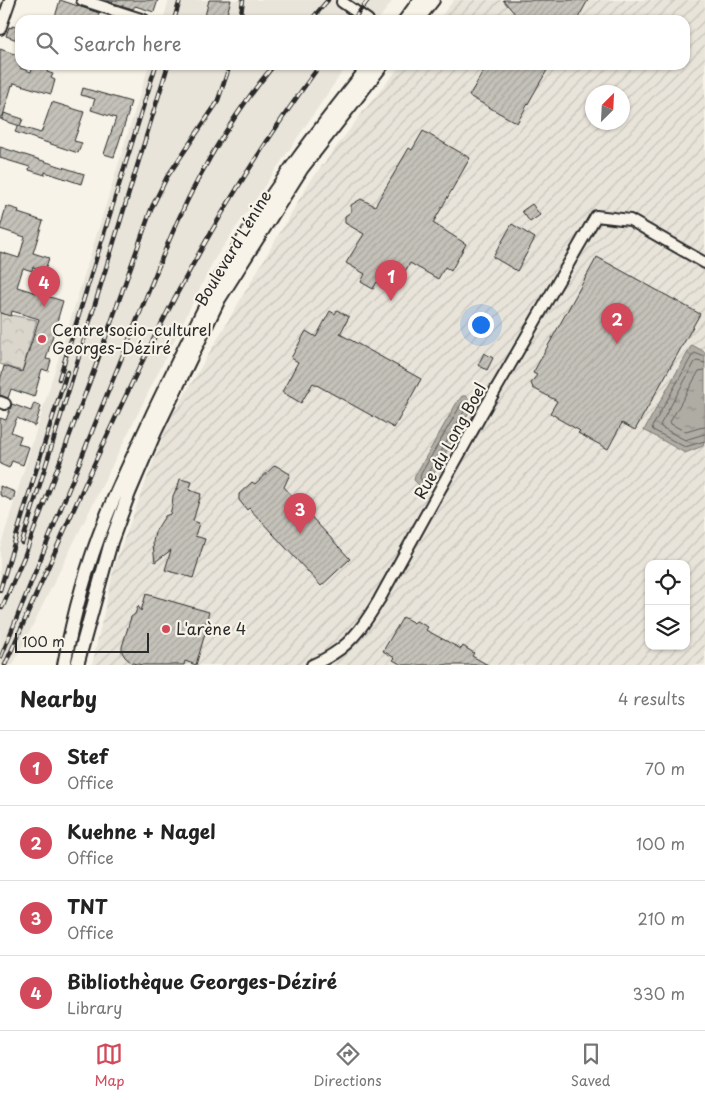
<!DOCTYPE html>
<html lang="en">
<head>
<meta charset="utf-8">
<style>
  :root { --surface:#fff; --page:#f2f2f2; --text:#222; --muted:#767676; --line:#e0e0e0; --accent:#d1495b }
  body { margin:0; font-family:"Playpen Sans",sans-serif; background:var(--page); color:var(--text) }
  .controls { position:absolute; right:15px; bottom:15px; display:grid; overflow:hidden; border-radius:10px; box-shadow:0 1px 4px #0004 }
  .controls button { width:45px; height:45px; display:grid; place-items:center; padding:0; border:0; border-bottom:1px solid var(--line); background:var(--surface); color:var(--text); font:25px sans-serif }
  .compass { position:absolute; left:585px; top:85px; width:45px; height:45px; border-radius:50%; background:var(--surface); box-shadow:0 1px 4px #0004; rotate:24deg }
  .scale { position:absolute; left:15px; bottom:12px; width:134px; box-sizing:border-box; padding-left:5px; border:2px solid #2b2b2b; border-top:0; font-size:14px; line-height:18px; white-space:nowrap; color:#2b2b2b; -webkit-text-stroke:4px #f7f3e8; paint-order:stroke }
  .you { position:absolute; left:480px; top:324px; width:18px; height:18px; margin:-12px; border:4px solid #fff; border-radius:50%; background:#1a73e8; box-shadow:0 0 0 8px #1a73e833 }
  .badge { display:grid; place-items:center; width:32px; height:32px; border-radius:50%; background:var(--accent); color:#fff; font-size:16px; font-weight:700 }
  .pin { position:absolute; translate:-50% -41px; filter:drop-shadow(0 1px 2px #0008) }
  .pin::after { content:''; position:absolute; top:26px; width:18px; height:15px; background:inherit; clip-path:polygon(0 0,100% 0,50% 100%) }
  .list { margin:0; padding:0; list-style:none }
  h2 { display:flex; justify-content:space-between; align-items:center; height:65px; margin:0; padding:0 20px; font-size:21px }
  h2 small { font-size:16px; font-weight:400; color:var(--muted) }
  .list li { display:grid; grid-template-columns:32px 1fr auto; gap:15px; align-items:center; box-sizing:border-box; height:75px; padding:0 20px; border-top:1px solid var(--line) }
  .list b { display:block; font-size:19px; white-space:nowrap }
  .list p { margin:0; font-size:16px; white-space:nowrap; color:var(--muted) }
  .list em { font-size:16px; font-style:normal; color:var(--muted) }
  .icon { flex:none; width:28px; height:28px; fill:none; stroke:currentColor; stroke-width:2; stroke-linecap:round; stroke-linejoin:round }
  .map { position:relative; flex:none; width:705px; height:665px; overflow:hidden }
  .search { position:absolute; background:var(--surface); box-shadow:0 1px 4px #0004; left:15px; right:15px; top:15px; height:55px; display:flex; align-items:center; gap:12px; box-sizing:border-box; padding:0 18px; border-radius:15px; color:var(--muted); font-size:19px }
  .sheet { height:365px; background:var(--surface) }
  nav { display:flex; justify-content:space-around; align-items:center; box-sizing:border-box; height:70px; border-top:1px solid var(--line); background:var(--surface); font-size:14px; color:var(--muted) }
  nav a { display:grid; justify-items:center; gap:2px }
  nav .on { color:var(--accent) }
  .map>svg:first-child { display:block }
  .built { fill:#e8e4da }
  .industrial { fill:url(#industrial-furrows); fill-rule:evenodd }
  .park { fill:url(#park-crowns); stroke:#82807c }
  .water { fill:url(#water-ripples); stroke:#7a7874 }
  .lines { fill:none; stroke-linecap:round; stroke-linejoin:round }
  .shore { stroke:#605f5b; stroke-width:1 }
  .building { fill:url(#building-hatch); stroke:#2b2b2b }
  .minor-casing { stroke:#2b2b2b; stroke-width:14 }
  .major-casing { stroke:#2b2b2b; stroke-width:16 }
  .minor { stroke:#f7f3e8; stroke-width:10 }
  .major { stroke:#f7f3e8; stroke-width:12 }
  .rail-casing { stroke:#2b2b2b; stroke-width:4.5 }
  .rail { stroke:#f7f3e8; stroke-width:2.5; stroke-dasharray:8; stroke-linecap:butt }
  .poi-dot { fill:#d1495b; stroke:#f7f3e8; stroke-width:2 }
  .labels { text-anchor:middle; stroke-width:4.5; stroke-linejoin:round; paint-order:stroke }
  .street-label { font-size:16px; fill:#2b2b2b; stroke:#f7f3e8 }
  .poi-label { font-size:16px; fill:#2b2b2b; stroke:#f7f3e8; text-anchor:start }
</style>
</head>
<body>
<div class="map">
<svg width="705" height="665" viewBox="0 0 705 665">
  <defs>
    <pattern id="industrial-furrows" width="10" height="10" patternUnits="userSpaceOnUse" patternTransform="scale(1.25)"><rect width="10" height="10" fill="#e8e4da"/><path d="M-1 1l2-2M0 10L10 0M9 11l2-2" fill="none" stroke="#c7c4bb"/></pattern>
    <pattern id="park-crowns" width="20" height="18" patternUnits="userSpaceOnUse" patternTransform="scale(1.25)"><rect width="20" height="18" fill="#dad6cc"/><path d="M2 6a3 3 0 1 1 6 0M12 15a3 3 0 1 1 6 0" fill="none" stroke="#bbb8af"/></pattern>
    <pattern id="water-ripples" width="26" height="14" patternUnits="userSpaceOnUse" patternTransform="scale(1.25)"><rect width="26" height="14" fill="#afaca4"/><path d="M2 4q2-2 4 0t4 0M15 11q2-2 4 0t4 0" fill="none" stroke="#8f8c86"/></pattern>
    <pattern id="building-hatch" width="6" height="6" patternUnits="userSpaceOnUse" patternTransform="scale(1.25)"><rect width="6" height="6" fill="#c4c1b9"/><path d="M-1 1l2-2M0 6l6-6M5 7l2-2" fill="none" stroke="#a9a69f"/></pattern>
  </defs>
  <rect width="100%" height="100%" fill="#f7f3e8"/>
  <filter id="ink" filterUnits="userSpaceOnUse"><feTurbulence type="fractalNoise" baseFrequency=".02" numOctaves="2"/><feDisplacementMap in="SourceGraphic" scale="10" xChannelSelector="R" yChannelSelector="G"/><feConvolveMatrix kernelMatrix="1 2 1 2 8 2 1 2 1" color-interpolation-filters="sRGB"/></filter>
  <g filter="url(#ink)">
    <path class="built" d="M 169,0 L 393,0 L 378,20 L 163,20 Z
      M 149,65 L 347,65 L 214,260 L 13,665 L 0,665 L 0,548 Z"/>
    <path class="industrial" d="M 454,0 L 705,0 L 705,665 L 92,665 L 115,563 L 168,423 L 309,183 L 365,109 L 401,65 L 685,65 L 685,20 L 438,20 ZM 592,92 L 622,92 L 622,122 L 592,122 ZM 649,564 L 686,564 L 686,646 L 649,646 Z"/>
    <path class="park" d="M 0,313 L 37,320 L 22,371 L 0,364 Z"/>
    <path class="water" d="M 692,345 L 705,352 L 705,439 L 703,446 L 685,453 L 644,430 Z
      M 462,396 L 466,396 L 472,401 L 472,407 L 429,482 L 426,485 L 419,485 L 414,480 L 415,476 L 456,404 Z"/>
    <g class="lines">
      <path class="shore" d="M 705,356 L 702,356 L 695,353 L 693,354 L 652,427 L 653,430 L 685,447 L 705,441
        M 705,363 L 697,361 L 695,362 L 660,425 L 661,427 L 685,440 L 701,435 L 705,434
        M 705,370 L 699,371 L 670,422 L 671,424 L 686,432 L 699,428 L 705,427
        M 463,402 L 466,403 L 467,406 L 426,478 L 423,480 L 421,480 L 420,478 L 421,474 Z"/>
    </g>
    <path class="building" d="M 60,0 L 99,13 L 97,20 L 64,20 L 55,17 Z
      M 108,0 L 158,0 L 154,12 L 135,6 L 133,9 L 107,1 Z
      M 209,0 L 231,0 L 226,17 L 218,14 L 216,20 L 204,20 Z
      M 503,0 L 588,0 L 577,20 L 513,20 L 516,15 Z
      M 12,26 L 20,28 L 20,41 L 6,36 L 9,27 L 12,28 Z
      M 0,49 L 20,56 L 20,68 L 31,72 L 33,65 L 42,65 L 49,67 L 47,72 L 53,74 L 51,78 L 55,80 L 51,94 L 14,83 L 13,86 L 12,85 L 2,119 L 0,119 Z
      M 487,65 L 550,65 L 517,123 L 469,96 Z
      M 83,88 L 131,102 L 128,111 L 129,111 L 114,157 L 104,154 L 116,118 L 91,110 L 95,99 L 81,95 Z
      M 52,102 L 84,112 L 74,141 L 82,143 L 78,153 L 15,132 L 18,126 L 41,133 Z
      M 4,113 L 23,119 L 20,126 L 2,120 Z
      M 423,131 L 470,158 L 433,223 L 466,244 L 451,271 L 445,267 L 438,279 L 410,263 L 393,291 L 377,282 L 373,289 L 361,282 L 365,274 L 346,263 L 364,234 L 345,223 L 345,216 L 351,212 L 351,205 L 361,199 L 375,206 L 409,148 L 412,150 Z
      M 0,147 L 84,174 L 81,184 L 45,172 L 45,175 L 29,170 L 30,167 L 0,158 Z
      M 532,204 L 540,215 L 530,222 L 522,211 Z
      M 6,206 L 19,210 L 18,213 L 43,221 L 33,253 L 49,258 L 45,270 L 33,267 L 32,271 L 23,268 L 17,287 L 63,301 L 46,359 L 51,360 L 48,371 L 42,369 L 34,397 L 11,389 L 8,398 L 0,395 L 0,381 L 4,366 L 22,372 L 39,319 L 12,311 L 11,316 L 0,313 L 0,252 L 19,258 L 25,237 L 0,229 Z
      M 512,224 L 535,238 L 517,271 L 493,257 Z
      M 597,257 L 700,314 L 635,430 L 622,423 L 608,449 L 578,433 L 580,431 L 557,418 L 557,417 L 550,413 L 557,401 L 533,388 L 531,383 L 537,375 L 533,373 Z
      M 337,310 L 349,317 L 340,334 L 421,379 L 394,428 L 313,383 L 301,403 L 282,392 L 298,362 L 291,358 L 306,331 L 316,337 L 330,311 L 335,314 Z
      M 484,353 L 493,358 L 487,370 L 478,365 Z
      M 34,403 L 41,406 L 35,426 L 17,418 L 11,432 L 21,436 L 18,444 L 29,447 L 23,465 L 12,461 L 9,468 L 0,464 L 0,418 L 6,420 L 12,404 L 31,411 Z
      M 275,465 L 290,474 L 284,487 L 350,559 L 321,586 L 249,508 L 247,510 L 239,500 L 239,494 L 252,482 L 255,484 Z
      M 180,479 L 192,482 L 189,490 L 201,494 L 193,521 L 199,523 L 195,536 L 205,539 L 193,578 L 165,570 L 171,550 L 155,562 L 154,554 L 153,542 L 155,532 L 165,516 L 170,514 L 172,506 L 173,496 L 176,489 L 177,490 Z
      M 0,486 L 15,492 L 13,501 L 0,495 Z
      M 146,594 L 209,612 L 204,629 L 206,630 L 196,665 L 185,661 L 184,665 L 142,665 L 132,663 L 125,657 L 122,652 L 122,647 L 131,617 L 135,614 L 138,606 L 141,611 Z
      M 403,617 L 414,623 L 416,621 L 428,627 L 426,630 L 461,649 L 463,646 L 474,653 L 472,656 L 488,665 L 402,665 L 393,660 L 395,658 L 383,651 Z"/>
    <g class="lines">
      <g class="minor-casing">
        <path id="minor" d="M 82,0 L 144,20
          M 342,2 L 368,20
          M 0,29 L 10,0
          M 0,402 L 5,404
          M 312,665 C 319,662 327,658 333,654 C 354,641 367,620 379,600 L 481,415 L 596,216 L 630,220 L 705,263"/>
      </g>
      <g class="major-casing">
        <path id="major" d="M 405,20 L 420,0
          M 417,20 L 433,0
          M 64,665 C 73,617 87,565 105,520 C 119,484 137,449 153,413 C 177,364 200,313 228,265 C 269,194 319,129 370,65
          M 77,665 L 111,542 L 129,493 L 155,432 L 219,299 L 302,168 L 382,65"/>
      </g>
      <use href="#minor" class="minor"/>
      <use href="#major" class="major"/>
      <g class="rail-casing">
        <path id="rail" d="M 174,20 L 180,0
          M 240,20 L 243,0
          M 311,20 L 328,0
          M 353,20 L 368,0
          M 59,379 L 156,65
          M 22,543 L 168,65
          M 0,590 L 42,451 L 67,372
          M 2,608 L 24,557 L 96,365 L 152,207 L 167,177 L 217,103 L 230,65
          M 1,657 L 168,243 C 195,179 229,119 274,65
          M 5,665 C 53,557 99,448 152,342 C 200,246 256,152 320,65"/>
      </g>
      <use href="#rail" class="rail"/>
    </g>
  </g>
  <g class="poi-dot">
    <circle cx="42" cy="339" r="5"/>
    <circle cx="166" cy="629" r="5"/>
  </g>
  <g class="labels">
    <g class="street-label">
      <text transform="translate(233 248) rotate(-59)" y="6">Boulevard Lénine</text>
      <text transform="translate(450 441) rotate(-61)" y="6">Rue du Long Boel</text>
    </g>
    <g class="poi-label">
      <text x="52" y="336">Centre socio-culturel<tspan x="52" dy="18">Georges-Déziré</tspan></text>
      <text x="176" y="635">L'arène 4</text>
    </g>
  </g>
</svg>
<div class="controls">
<button><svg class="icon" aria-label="locate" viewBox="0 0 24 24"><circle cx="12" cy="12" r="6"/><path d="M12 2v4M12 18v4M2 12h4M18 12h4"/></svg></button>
<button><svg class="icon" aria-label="layers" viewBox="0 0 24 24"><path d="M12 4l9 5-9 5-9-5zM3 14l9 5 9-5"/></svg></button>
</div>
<svg class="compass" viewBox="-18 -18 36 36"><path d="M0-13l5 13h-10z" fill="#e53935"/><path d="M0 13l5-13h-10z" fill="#767676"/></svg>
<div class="scale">100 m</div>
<div class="you"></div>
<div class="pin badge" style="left:391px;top:301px">1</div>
<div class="pin badge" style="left:617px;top:344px">2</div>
<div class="pin badge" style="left:300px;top:534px">3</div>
<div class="pin badge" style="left:44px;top:307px">4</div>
<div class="search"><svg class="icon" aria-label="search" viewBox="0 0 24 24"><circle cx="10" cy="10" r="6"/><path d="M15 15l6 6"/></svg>Search here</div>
</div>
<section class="sheet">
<h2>Nearby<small>4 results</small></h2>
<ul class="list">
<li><span class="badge">1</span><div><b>Stef</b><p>Office</p></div><em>70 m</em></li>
<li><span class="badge">2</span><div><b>Kuehne + Nagel</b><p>Office</p></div><em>100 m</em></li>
<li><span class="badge">3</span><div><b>TNT</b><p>Office</p></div><em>210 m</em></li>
<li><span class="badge">4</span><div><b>Bibliothèque Georges-Déziré</b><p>Library</p></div><em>330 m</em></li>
</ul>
</section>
<nav>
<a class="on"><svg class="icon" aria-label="map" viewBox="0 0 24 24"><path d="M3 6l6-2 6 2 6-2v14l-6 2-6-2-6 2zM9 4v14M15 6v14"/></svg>Map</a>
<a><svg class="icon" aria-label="directions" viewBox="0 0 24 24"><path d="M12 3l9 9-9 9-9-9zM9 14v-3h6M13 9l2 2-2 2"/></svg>Directions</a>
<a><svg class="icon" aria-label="saved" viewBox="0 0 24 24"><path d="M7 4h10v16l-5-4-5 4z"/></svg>Saved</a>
</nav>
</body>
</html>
